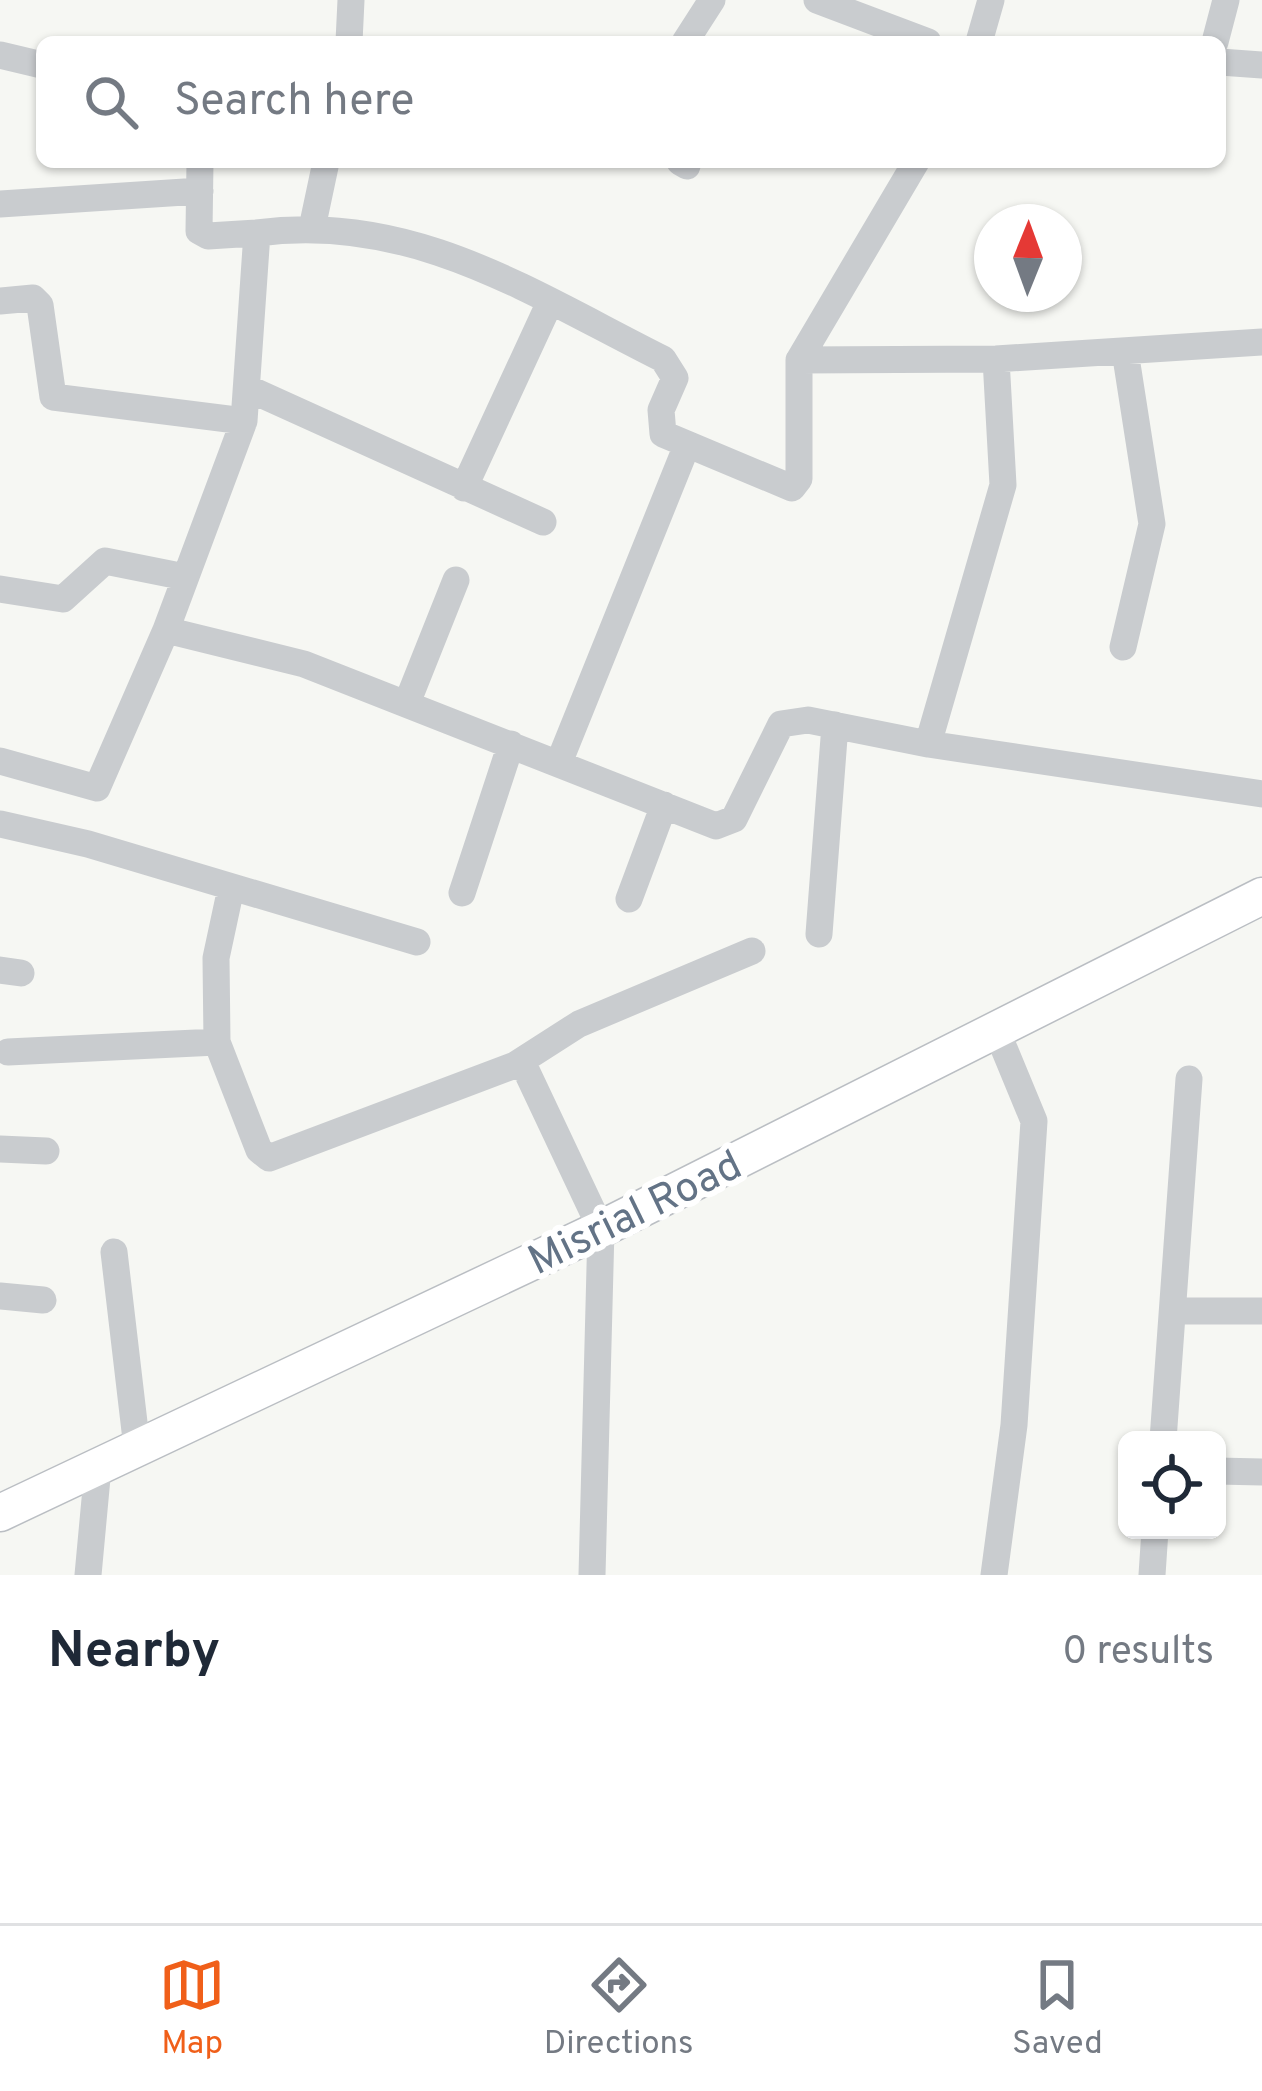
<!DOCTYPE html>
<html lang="en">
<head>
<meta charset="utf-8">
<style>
  :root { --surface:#fff; --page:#f2f2f3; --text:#1f2937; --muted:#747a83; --line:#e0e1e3; --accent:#f05f19 }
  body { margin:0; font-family:Overpass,sans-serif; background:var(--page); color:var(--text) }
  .controls { position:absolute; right:36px; bottom:36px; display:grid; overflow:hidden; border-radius:18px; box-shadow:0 3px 9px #0004 }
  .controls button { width:108px; height:108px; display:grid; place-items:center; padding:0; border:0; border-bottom:3px solid var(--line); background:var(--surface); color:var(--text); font:60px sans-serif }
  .compass { position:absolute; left:974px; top:204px; width:108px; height:108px; border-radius:50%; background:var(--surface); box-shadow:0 3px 9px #0004; rotate:1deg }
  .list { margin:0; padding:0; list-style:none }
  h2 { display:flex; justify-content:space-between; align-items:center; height:156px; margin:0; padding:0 48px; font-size:51px }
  h2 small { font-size:39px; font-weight:400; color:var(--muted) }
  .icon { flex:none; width:66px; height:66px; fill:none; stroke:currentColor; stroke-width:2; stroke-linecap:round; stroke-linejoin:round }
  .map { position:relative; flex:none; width:1262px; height:1575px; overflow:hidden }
  .search { position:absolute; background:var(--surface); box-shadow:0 3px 9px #0004; left:36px; right:36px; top:36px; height:132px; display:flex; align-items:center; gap:30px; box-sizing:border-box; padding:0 42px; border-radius:18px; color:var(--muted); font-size:45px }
  .sheet { height:348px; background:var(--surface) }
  nav { display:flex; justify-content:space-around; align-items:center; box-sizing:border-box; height:168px; border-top:3px solid var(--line); background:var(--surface); font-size:33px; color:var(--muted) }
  nav a { display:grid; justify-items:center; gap:6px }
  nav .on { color:var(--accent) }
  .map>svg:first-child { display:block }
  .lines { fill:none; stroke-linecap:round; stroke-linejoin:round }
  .secondary-casing { stroke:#babec3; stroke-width:39 }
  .minor { stroke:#c9cccf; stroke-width:27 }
  .secondary { stroke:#fff; stroke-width:36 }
  .labels { text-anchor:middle; stroke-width:12; stroke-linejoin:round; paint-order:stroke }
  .street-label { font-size:42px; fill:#637386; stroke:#fff }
</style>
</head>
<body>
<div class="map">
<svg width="1262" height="1575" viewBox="0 0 1262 1575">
  <rect width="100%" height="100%" fill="#f6f7f3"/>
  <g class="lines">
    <g class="secondary-casing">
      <path id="secondary" d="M 0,1513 L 601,1229 L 1262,896"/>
    </g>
    <path class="minor" d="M 817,0 L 928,42
      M 349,42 L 351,0
      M 685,42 L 712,0
      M 979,42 L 991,0
      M 1215,42 L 1226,0
      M 0,55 L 42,65
      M 1220,62 L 1262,65
      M 200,162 L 199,231 L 208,236 L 257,233
      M 680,162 L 687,166
      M 916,162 L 799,360 L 799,479 L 792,488 L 663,434 L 661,410 L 675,378 L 663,359 C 531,293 412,212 257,233 L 244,421 L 166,630 L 304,664 L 716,826 L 734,819 L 781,724 L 808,720 L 928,744
      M 0,204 L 200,191
      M 312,228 L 326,162
      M 0,301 L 33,298 L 40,305 L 53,397 L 244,421
      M 996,359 L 1003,485 L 928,744 L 1262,794
      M 799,360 L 996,359 L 1262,342
      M 247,388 L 543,522
      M 464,488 L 550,302
      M 0,589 L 63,599 L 105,561 L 185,577
      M 1123,647 L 1152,524 L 1125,351
      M 407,703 L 456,580
      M 560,760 L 687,445
      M 0,761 L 97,788 L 166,630
      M 0,824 L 88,844 L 417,942
      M 231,888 L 216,958 L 217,1042 L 259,1150 L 269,1158 L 515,1065 L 579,1024 L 752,951
      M 462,893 L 511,744
      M 629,899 L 664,805
      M 819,934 L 835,725
      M 0,970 L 21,973
      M 8,1052 L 217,1042
      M 515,1065 L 526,1070 L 601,1229 L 592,1575
      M 0,1149 L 46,1151
      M 114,1252 L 137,1448
      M 0,1296 L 43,1300
      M 1175,1311 L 1262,1311
      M 1163,1440 L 1189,1079
      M 1217,1471 L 1262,1472
      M 88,1575 L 98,1467
      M 994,1575 L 1014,1425 L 1034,1121 L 996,1029
      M 1152,1575 L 1155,1530"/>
    <use href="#secondary" class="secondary"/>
  </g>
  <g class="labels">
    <g class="street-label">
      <text transform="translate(634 1211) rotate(-26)" y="15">Misrial Road</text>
    </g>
  </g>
</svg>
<div class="controls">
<button><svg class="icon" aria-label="locate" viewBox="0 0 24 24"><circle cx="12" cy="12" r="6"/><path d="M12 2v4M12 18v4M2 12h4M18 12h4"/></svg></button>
</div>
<svg class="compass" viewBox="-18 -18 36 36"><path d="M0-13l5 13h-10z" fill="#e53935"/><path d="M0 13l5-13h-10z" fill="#747a83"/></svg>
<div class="search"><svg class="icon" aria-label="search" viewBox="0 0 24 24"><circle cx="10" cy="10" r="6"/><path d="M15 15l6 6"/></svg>Search here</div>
</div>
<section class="sheet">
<h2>Nearby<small>0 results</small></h2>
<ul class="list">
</ul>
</section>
<nav>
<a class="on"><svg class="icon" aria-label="map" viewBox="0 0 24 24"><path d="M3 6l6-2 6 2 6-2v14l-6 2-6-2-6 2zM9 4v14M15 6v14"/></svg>Map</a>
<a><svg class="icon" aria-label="directions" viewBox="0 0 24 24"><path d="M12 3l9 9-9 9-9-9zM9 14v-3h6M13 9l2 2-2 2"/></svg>Directions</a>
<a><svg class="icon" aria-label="saved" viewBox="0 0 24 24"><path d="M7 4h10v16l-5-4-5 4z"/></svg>Saved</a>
</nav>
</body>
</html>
